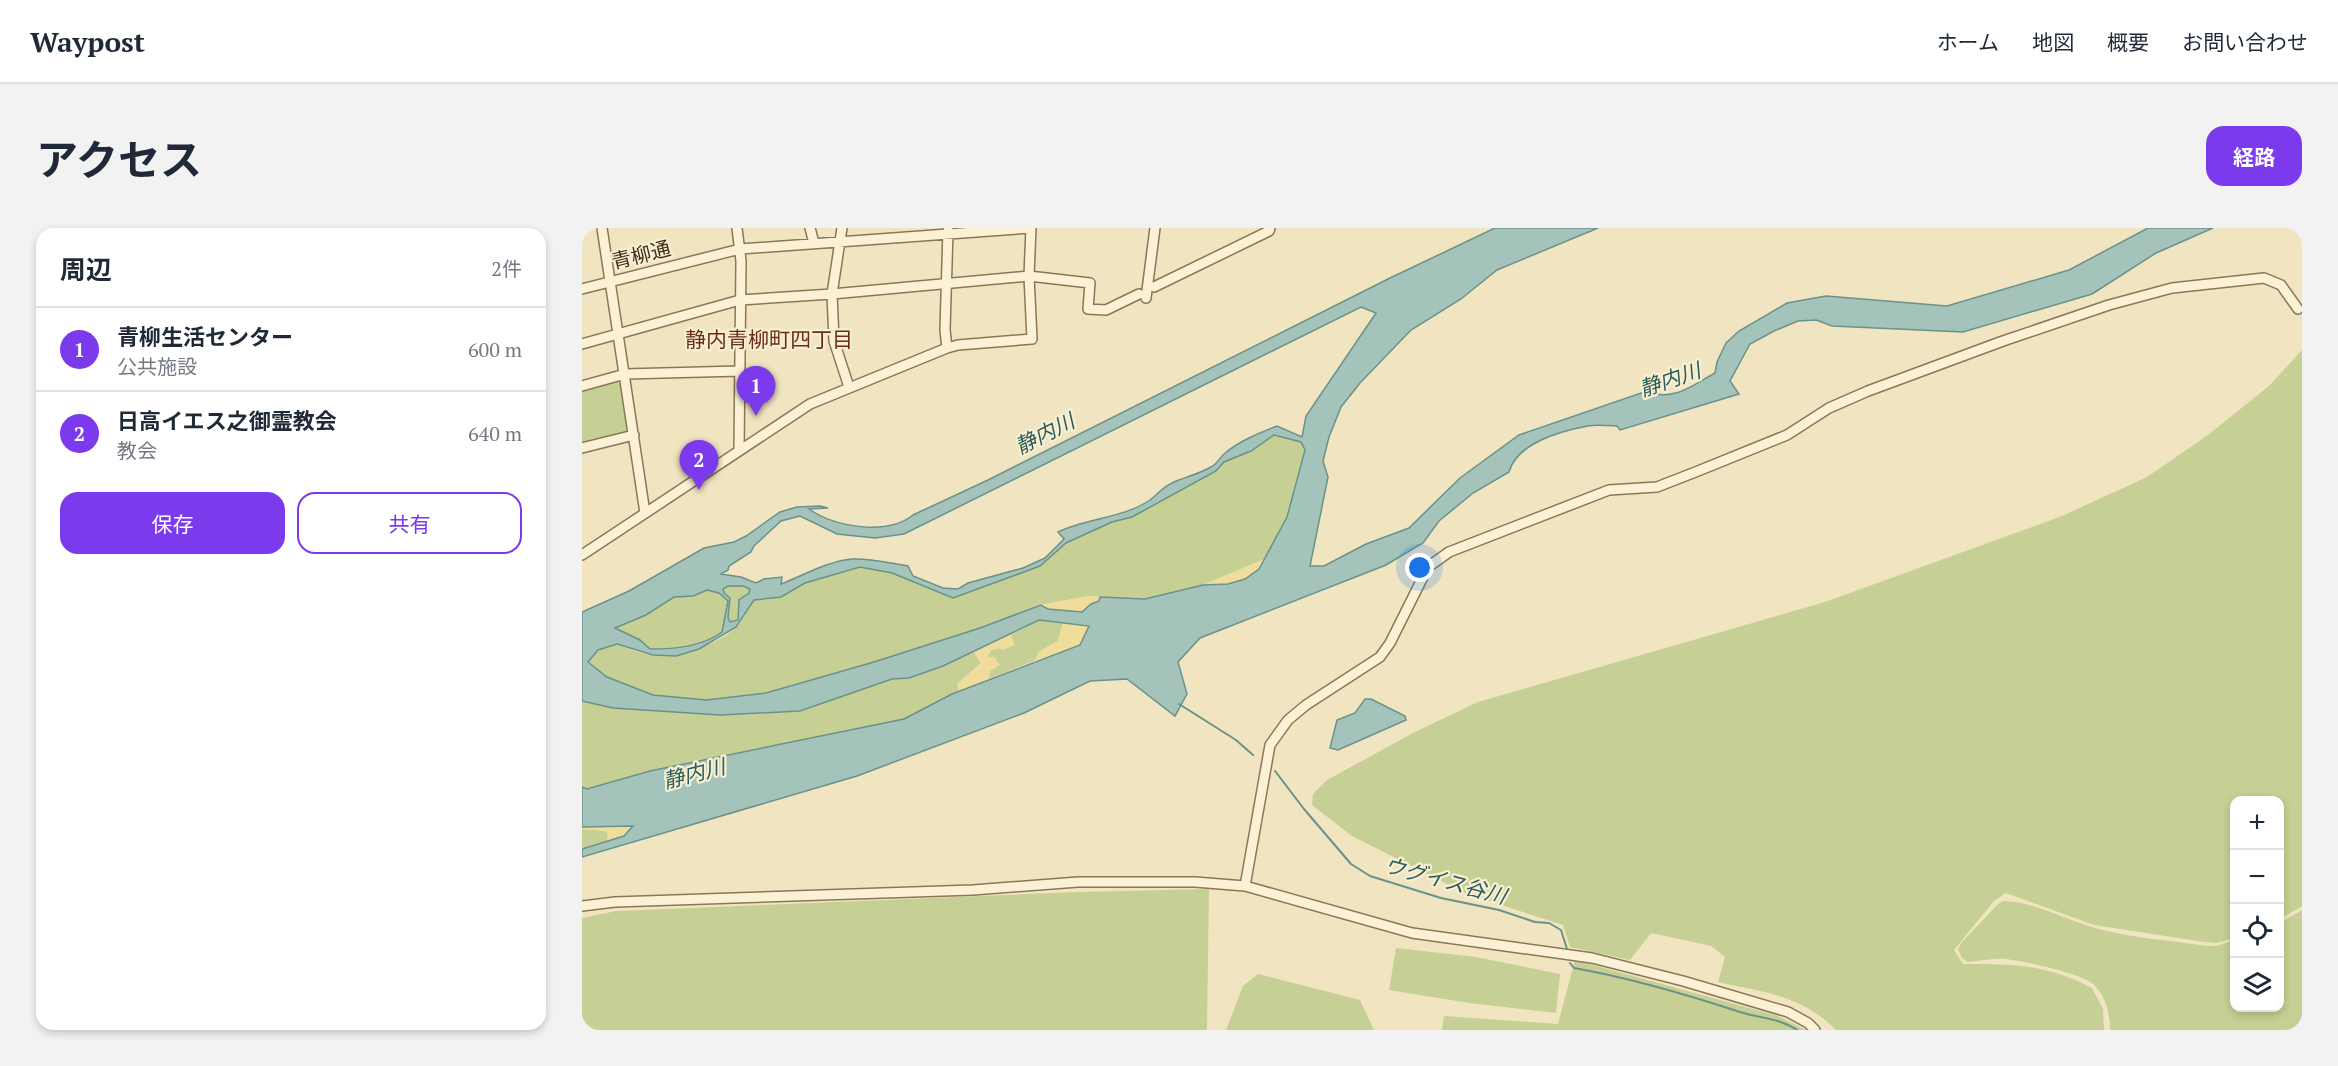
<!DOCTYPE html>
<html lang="ja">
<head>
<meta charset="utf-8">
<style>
  :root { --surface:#fff; --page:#f2f2f3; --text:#1f2937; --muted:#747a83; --line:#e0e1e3; --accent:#7c3aed }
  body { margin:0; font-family:"PT Serif","Noto Sans JP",serif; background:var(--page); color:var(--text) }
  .controls { position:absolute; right:18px; bottom:18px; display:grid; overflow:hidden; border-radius:12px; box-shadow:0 3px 9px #0003 }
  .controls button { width:54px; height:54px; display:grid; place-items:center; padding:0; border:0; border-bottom:2px solid var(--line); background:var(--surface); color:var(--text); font:30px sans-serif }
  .you { position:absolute; left:838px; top:340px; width:21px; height:21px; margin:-15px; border:4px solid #fff; border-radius:50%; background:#1a73e8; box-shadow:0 0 0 9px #1a73e833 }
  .badge { display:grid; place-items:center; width:39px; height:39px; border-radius:50%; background:var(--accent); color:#fff; font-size:20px; font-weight:700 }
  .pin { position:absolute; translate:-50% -50px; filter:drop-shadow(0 2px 3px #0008) }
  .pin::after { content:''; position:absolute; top:32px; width:21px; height:18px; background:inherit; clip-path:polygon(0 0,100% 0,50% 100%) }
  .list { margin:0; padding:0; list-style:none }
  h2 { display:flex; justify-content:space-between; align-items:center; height:78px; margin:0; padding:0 24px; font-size:26px }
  h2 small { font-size:20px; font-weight:400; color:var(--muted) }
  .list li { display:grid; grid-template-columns:39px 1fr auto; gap:18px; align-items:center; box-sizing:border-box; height:84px; padding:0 24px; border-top:2px solid var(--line) }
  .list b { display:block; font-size:22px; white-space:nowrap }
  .list p { margin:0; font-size:20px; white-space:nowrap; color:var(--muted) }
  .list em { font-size:20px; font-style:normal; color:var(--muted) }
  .actions { display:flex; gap:12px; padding:18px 24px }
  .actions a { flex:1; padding:14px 0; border:2px solid var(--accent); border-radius:18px; text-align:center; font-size:21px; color:var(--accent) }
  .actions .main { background:var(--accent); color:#fff }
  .icon { flex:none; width:33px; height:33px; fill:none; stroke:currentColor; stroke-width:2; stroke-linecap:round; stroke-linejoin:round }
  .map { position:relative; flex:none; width:1720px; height:802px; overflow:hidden; border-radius:18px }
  header { display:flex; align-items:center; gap:36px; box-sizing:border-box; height:84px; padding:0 30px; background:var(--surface); border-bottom:2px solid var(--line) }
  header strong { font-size:28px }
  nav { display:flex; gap:33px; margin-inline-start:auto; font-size:21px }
  .intro { display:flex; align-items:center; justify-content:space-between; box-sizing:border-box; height:144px; padding:0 36px }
  h1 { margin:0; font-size:42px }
  .button { padding:15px 27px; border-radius:18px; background:var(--accent); color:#fff; font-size:21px; font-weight:700 }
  main { display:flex; gap:36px; padding:0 36px }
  aside { flex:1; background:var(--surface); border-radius:18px; box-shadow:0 3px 9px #0003 }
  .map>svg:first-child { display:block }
  .green { fill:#c6d094 }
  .sand { fill:#f0dd9b }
  .water { fill:#a4c3bb; stroke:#6a928a; stroke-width:1.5; fill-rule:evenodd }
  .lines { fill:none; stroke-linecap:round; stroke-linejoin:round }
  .stream { stroke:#6a928a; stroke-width:2 }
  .minor-casing { stroke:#8c7657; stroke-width:12 }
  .minor { stroke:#fbf2d5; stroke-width:9 }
  .labels { text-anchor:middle; stroke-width:4.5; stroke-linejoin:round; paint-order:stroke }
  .street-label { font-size:20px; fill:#3b2c1c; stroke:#f8efd1 }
  .neighbourhood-label { font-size:21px; fill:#6b2d18; stroke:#f8efd1 }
  .water-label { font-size:21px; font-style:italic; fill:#2a5c5b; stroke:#f8efd1 }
</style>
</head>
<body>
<header>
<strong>Waypost</strong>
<nav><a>ホーム</a><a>地図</a><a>概要</a><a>お問い合わせ</a></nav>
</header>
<div class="intro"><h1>アクセス</h1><a class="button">経路</a></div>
<main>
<aside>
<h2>周辺<small>2件</small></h2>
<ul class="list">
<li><span class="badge">1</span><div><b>青柳生活センター</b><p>公共施設</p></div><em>600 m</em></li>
<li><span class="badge">2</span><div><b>日高イエス之御霊教会</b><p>教会</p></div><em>640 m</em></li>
</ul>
<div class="actions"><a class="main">保存</a><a>共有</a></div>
</aside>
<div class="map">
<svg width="1720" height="802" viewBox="0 0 1720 802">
  <rect width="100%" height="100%" fill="#f1e5c1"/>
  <path class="green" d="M 1720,122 L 1720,678 L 1698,691 L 1698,572 L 1652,572 L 1652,710 L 1635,715 L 1622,714 L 1512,697 L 1424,665 L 1412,673 L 1372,722 L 1381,736 C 1431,736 1465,736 1510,760 L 1521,781 L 1522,802 L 1254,802 C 1218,766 1183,765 1136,754 L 1143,729 L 1129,718 L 1069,705 L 1048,732 L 988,719 L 981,697 L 885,666 L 770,608 L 730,577 L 731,566 L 745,552 L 833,504 L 896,474 L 1243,374 L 1480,288 L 1565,249 L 1626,207 L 1687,158 Z
    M 35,153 L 38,156 L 46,201 L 44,204 L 0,215 L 0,163 Z
    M 692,207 L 719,214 L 724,222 L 705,289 L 683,331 L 621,357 L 563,371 L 507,368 L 457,377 L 398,400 L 292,434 L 184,465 L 124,472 L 71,467 L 25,449 L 6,434 C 31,402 42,425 72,427 C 97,428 136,417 154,399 C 161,392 167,380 172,372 L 199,369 L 223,355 L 278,339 L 310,345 L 371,370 L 458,338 L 484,315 L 530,294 L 551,288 L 634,243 L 642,234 L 669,223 Z
    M 146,358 L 161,358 L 168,361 L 167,365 L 158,372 L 156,392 L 148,394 L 146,390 L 148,370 L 142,365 L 141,360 Z
    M 125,362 L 138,365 L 146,373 L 140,404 C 119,419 93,421 68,421 L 58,412 L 32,399 L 64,387 L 92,369 L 111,368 Z
    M 457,392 L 481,394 L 476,413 L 458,423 L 452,433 L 406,451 L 408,443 L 405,428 L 409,422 L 432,417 L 429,407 Z
    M 392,424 L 399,435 L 375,456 L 377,463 L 322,491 L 68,543 L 4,561 L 0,559 L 0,473 L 31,480 L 138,487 L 218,483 L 310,451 L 327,450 Z
    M 0,601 L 25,603 L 26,610 L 23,614 L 0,621 Z
    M 627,661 L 625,802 L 0,802 L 0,690 L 34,683 L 494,664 Z
    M 1421,673 C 1446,672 1485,692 1510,699 C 1546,710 1587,712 1625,718 L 1635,718 L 1652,712 L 1652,780 L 1698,780 L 1698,700 L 1700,694 L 1720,682 L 1720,802 L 1528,802 C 1528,785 1524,768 1511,756 C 1499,745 1441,733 1423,731 C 1411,730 1398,733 1386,734 L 1380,730 L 1376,721 L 1380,714 L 1415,677 Z
    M 814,720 L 894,729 L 978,746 L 974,785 L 887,775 L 807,762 Z
    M 993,732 L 1196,788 L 1224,802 L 860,802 L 862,788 L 976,796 Z
    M 676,746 L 778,772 L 792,802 L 644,802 L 661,758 Z"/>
  <path class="sand" d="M 683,331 C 670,353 645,359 621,357 Z
    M 507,368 L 518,369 L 517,373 L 509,376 L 500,384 L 466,381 L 459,377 Z
    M 481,394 L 507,397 L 498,417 L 452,433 L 458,423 L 476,413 Z
    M 429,407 L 432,417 L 421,422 L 416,420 L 410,422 L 406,427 L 407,429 L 412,429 L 418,437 L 408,443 L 406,451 L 377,463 L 375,456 L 399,436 L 392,424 Z
    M 51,597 L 51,600 L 42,608 L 23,614 L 26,610 L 24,603 L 0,601 L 0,599 Z"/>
  <path class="water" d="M 913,0 L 1016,0 L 915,42 L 879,71 L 829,102 L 778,155 L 759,179 L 747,209 L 741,233 L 746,249 L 728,338 L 742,338 L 784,316 L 827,300 L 878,250 L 937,207 L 1062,164 C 1094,173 1107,159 1133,145 L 1135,134 L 1144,115 L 1157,103 L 1205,75 L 1244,68 L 1365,78 L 1487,42 L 1566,0 L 1631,0 L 1574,25 L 1510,66 L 1381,104 L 1250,98 L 1234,92 L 1216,93 L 1192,103 L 1168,116 L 1148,153 L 1157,166 L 1038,202 L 1035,198 C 1025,198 1015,196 1006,198 C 979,203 935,215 927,244 L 891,265 L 857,293 L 841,315 L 804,337 L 618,410 L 596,434 L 605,466 L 593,488 L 545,451 L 508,453 L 442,485 L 275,548 L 0,629 L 0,621 L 42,608 L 51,598 L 0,599 L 0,559 L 5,561 L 68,543 L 322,491 L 370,466 L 498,417 L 507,398 L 457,392 L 361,438 L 327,450 L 310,451 L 218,483 L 138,487 L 31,480 L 0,473 L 0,384 L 47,363 L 122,320 L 152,314 L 164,308 L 198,284 L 215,279 L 238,278 L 246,280 L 227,281 C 253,299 305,308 331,287 L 406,252 L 808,50 ZM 779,79 L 794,85 L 724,188 L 720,209 L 695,198 C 677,205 657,213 642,226 C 637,231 635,236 629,239 C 617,246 603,249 590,255 C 581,259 576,266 568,272 C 542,290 505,290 476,304 L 482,311 L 463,330 L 441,340 L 386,355 L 376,361 L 361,360 L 331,348 L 326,338 C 308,335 288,330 270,331 C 246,333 220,348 199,356 L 200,349 L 182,351 L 174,355 L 159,349 L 139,346 L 146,342 L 147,338 L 169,324 L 172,318 L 199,293 L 218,288 L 255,306 L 293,310 L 322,306 ZM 692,207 L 719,214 L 723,222 L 705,289 L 677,341 L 663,351 L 646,356 L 621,357 L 563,371 L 518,369 L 517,373 L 509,376 L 500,384 L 466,381 L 459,377 L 398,400 L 292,434 L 184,465 L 124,472 L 71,467 L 25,449 L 6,434 L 16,422 L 35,416 L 71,427 L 94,428 L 117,421 L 154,399 L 172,372 L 199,369 L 223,355 L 278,339 L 310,345 L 371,370 L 458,338 L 484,315 L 530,294 L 550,289 L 634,243 L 642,234 L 669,223 ZM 146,358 L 161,358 L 168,361 L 167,365 L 157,372 L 156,392 L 148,394 L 146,390 L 148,370 L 142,365 L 141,361 ZM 125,362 L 137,365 L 146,373 L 140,404 C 119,419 93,421 68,421 L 58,412 L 33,400 L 64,387 L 92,369 L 111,368 Z
    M 783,471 L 789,471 L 823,488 L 824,492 L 756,522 L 748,520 L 755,492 L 773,485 Z"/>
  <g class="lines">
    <path class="stream" d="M 597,476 L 654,512 L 671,527
      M 693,543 L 722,581 L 769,636 L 788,648 L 859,670 L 917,682 L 953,694 L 967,695 L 979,702 L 985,721
      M 988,735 L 992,740 C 1049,750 1103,766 1158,784 C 1176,790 1198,790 1215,802"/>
    <g class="minor-casing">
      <path id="minor" d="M 20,0 L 63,285
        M 155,0 L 159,33 L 157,223
        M 228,0 L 232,15
        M 260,0 L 250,66 L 252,113 L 267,159
        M 572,59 L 687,3 L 688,0
        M 0,61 L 158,21 L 449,0 L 447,48 L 450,111 L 376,117 L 365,120 L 228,176 L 0,327
        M 564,70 L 573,0
        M 0,116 L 158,72 L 250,66 L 447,48 L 508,55 L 506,81 L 524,82 L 557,66
        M 365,120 L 363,102 L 366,2
        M 0,158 L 43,146 L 157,143
        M 0,220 L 52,207
        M 663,658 L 688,517 L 706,492 L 724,477 L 798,429 L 808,415 L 846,339 L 867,324 L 1027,262 L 1075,259 L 1116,243 L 1205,207 L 1247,180 L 1286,163 L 1421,113 L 1527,77 L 1590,60 L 1682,50 L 1699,57 L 1716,81
        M 0,678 L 33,674 L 391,662 L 496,654 L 613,654 L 663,658 L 830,705 L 1010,730 L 1101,753 L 1206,784 L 1226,795 L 1233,802"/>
    </g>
    <use href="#minor" class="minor"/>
  </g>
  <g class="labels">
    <g class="street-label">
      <text transform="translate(59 27) rotate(-14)" y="7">青柳通</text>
    </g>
    <g class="neighbourhood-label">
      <text x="187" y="119">静内青柳町四丁目</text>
    </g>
    <g class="water-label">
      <text transform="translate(1088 152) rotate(-19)" y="7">静内川</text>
      <text transform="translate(463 206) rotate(-27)" y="7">静内川</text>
      <text transform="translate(112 546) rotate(-14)" y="7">静内川</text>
      <text transform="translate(863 653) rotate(15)" y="7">ウグイス谷川</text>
    </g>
  </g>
</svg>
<div class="controls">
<button>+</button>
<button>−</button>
<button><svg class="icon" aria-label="locate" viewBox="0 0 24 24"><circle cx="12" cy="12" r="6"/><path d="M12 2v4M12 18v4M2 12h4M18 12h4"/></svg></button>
<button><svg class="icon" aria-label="layers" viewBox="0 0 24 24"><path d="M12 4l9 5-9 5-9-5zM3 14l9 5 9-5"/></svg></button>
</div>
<div class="you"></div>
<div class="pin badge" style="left:174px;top:188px">1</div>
<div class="pin badge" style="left:117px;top:262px">2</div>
</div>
</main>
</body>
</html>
